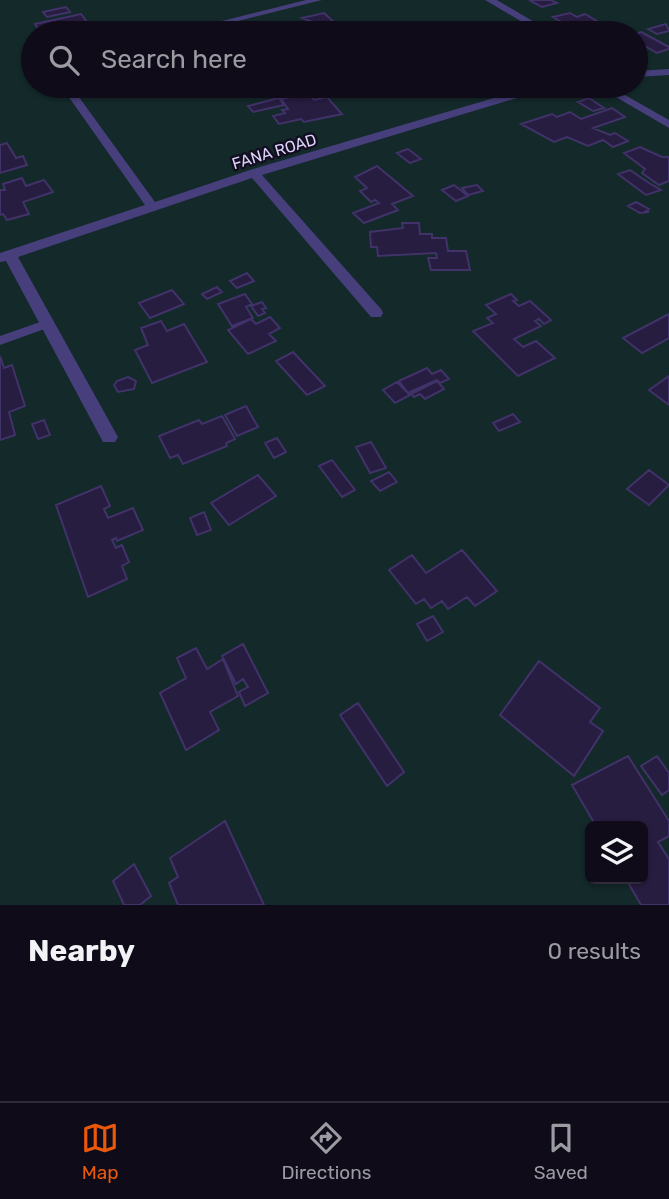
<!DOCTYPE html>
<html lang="en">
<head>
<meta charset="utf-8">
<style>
  :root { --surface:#0f0b18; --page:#1d1925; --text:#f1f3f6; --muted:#9b9ba2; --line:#2f2b37; --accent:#ea580c }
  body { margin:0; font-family:Rubik,sans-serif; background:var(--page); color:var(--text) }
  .controls { position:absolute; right:21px; bottom:21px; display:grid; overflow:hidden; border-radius:10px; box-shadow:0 2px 5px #0004 }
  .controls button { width:63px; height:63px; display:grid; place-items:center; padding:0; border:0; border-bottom:2px solid var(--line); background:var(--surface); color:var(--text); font:35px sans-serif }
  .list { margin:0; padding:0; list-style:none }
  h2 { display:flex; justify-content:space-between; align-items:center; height:91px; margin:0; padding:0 28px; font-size:30px }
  h2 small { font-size:23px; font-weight:400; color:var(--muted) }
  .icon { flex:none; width:38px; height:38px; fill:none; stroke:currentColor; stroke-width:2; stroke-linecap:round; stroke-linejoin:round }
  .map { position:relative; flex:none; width:669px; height:905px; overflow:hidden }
  .search { position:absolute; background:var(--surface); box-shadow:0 2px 5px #0004; left:21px; right:21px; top:21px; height:77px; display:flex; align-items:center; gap:18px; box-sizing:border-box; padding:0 24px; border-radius:38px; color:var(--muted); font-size:26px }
  .sheet { height:196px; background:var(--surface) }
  nav { display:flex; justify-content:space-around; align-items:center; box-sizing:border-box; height:98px; border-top:2px solid var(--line); background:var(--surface); font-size:19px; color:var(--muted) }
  nav a { display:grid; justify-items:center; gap:4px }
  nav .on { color:var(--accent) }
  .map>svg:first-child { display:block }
  .green { fill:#13292a; fill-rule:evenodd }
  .building { fill:#271d40; stroke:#413269; stroke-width:2 }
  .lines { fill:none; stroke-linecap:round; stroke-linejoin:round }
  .service { fill:#463f7b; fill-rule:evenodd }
  .minor { fill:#463f7b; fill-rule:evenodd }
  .labels { text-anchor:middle; stroke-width:5; stroke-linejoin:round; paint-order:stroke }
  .far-street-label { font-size:16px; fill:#dbd3fb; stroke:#140f20 }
</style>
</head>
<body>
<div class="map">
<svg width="669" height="905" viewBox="0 0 669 905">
  <rect width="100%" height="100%" fill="#140f20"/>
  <path class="green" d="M 0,0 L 669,0 L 669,905 L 0,905 ZM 33,33 L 636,33 L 636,86 L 33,86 ZM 590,826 L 643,826 L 643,879 L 590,879 Z"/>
  <path class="building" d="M 529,0 L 551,0 L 557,3 L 542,7 Z
    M 66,7 L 70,12 L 47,17 L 43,12 Z
    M 324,13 L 334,22 L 328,24 L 336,29 L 313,33 L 306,26 L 309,25 L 306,22 L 310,21 L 302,18 Z
    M 570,13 L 577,17 L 585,14 L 602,24 L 610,22 L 623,29 L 607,33 L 587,33 L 584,30 L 578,32 L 553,17 Z
    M 81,14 L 90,26 L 82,27 L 86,33 L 41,33 L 35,24 Z
    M 666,24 L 669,31 L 657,34 L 648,29 Z
    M 641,32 L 669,47 L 669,49 L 657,53 L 636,41 L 636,34 Z
    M 309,93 L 314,100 L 327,97 L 342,114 L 304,122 L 301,119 L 279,124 L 273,116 L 285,113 L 282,110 L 288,109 L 281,99 Z
    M 279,98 L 284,105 L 253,112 L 248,106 Z
    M 589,98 L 604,108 L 593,111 L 578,102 Z
    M 612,108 L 625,117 L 593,128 L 610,135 L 615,133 L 628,141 L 613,147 L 603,140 L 588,146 L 567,137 L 554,142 L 521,124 L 552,114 L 557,117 L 570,112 L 581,119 Z
    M 7,143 L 16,158 L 23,156 L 27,165 L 0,173 L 0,145 Z
    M 640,147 L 662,157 L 669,157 L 669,181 L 659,185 L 642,173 L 645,169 L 624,153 Z
    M 408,149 L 421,159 L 410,163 L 397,153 Z
    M 377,166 L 413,196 L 392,204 L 398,210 L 364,223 L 353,213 L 379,203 L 375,200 L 371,202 L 360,191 L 367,188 L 355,177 Z
    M 630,170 L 649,183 L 661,190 L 646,195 L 618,174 Z
    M 22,178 L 26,186 L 44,180 L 53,192 L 23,202 L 29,214 L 7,220 L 3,214 L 0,215 L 0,190 L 5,190 L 3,184 Z
    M 454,185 L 468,196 L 456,201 L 442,190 Z
    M 477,185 L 483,191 L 468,195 L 462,188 Z
    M 636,202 L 649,209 L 646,211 L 649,212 L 640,213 L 628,206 Z
    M 402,223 L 419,223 L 420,234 L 432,234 L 432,238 L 446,238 L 448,251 L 466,251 L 470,270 L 431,270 L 428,258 L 437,258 L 436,253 L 378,256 L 377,247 L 371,247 L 370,232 L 403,228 Z
    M 247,273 L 254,281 L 237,288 L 230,281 Z
    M 217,287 L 222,292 L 207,299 L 202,294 Z
    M 172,290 L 184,304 L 150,318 L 139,303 Z
    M 245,294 L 252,304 L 246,307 L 253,318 L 232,326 L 218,304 Z
    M 511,294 L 517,300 L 513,301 L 519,306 L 530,301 L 551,320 L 544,324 L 539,319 L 535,321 L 541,326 L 514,339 L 523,347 L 536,341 L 555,358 L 518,376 L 473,331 L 493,323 L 487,318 L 496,314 L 486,305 Z
    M 262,302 L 266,308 L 262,309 L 265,313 L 258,316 L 251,306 Z
    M 669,314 L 669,338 L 642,353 L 623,338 Z
    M 270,317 L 280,328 L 269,334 L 276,341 L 248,354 L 228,330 L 251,319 L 256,324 Z
    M 161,321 L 167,331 L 184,324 L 207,362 L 152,383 L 135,350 L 148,345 L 141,328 Z
    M 293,352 L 325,386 L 307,395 L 276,361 Z
    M 0,356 L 4,368 L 12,365 L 25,406 L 9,412 L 15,435 L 0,440 Z
    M 427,368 L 432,374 L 441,370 L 449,379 L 440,383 L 437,380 L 408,393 L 399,381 Z
    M 669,376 L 669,405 L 649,390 Z
    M 128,377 L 136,381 L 134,389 L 118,392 L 114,385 L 117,381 Z
    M 437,381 L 444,389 L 425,399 L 420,394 L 414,397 L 411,394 Z
    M 397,382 L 410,395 L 395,403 L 383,390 Z
    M 246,406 L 258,427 L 237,436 L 225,415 Z
    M 513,414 L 520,422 L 499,431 L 493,423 Z
    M 222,416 L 235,439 L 226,443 L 227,446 L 183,464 L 178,455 L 170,458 L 159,436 L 199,420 L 202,424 Z
    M 44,420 L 50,435 L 38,439 L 32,424 Z
    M 277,438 L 286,452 L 274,458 L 265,443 Z
    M 371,442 L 386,468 L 370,473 L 356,447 Z
    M 332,460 L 355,490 L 342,497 L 319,466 Z
    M 649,470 L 669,485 L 649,505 L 627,489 Z
    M 389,472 L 397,482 L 380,491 L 371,481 Z
    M 258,475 L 276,496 L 229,525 L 211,503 Z
    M 101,486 L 110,506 L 104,509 L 108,518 L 133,508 L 143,530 L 117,541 L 116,538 L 112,540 L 116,548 L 122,545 L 129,562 L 122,566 L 127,579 L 88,597 L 56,505 Z
    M 204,512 L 211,530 L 197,535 L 190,518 Z
    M 462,550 L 497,591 L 475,606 L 467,597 L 448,609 L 442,601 L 431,608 L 424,599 L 416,604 L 389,570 L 412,555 L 426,573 Z
    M 433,616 L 443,632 L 427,641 L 417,624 Z
    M 243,644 L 268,693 L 245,706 L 239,692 L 248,687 L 243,679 L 236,684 L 222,656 Z
    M 196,648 L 207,669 L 223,659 L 238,696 L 210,712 L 219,730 L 186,750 L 160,693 L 186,678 L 177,658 Z
    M 539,661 L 600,708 L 590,722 L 603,731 L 574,776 L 500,715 Z
    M 358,703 L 404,772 L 387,786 L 340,715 Z
    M 628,756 L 669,821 L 669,836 L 658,842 L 669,859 L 669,905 L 641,905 L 626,879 L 643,879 L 643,826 L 596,826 L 572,785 Z
    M 657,756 L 669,773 L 669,790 L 662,795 L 641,766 Z
    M 225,821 L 264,905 L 178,905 L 169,883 L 178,877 L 170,858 Z
    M 134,864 L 151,896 L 140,905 L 124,905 L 113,881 Z"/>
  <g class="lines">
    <path class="service" d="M 46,320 L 52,324 L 50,327 L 0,345 L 0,336 Z"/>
    <path class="minor" d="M 306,0 L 322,0 L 190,33 L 174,33 Z
      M 485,0 L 497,0 L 553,33 L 541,33 Z
      M 669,69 L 669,75 L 636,77 L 636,71 Z
      M 61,86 L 71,86 L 155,202 L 250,170 L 511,93 L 546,86 L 566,86 L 517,98 L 262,175 L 381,309 L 383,313 L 381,317 L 371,317 L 252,178 L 18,257 L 118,437 L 115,442 L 103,442 L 6,261 L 0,262 L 0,253 L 145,205 Z
      M 597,86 L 609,86 L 669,120 L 669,128 Z"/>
  </g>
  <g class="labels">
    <g class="far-street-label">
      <text transform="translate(274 151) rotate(-17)" y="6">FANA ROAD</text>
    </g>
  </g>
</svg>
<div class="controls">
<button><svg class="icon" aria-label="layers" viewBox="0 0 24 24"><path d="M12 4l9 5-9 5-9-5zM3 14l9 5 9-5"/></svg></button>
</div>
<div class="search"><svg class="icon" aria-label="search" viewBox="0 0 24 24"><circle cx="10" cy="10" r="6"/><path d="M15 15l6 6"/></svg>Search here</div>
</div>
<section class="sheet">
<h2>Nearby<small>0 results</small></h2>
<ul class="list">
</ul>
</section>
<nav>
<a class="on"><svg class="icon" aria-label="map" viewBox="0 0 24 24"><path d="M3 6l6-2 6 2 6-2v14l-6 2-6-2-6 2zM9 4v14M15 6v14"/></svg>Map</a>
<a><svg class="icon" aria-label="directions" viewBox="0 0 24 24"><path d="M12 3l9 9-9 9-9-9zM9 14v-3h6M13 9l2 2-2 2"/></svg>Directions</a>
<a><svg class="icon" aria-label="saved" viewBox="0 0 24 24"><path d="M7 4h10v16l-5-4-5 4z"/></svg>Saved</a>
</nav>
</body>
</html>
